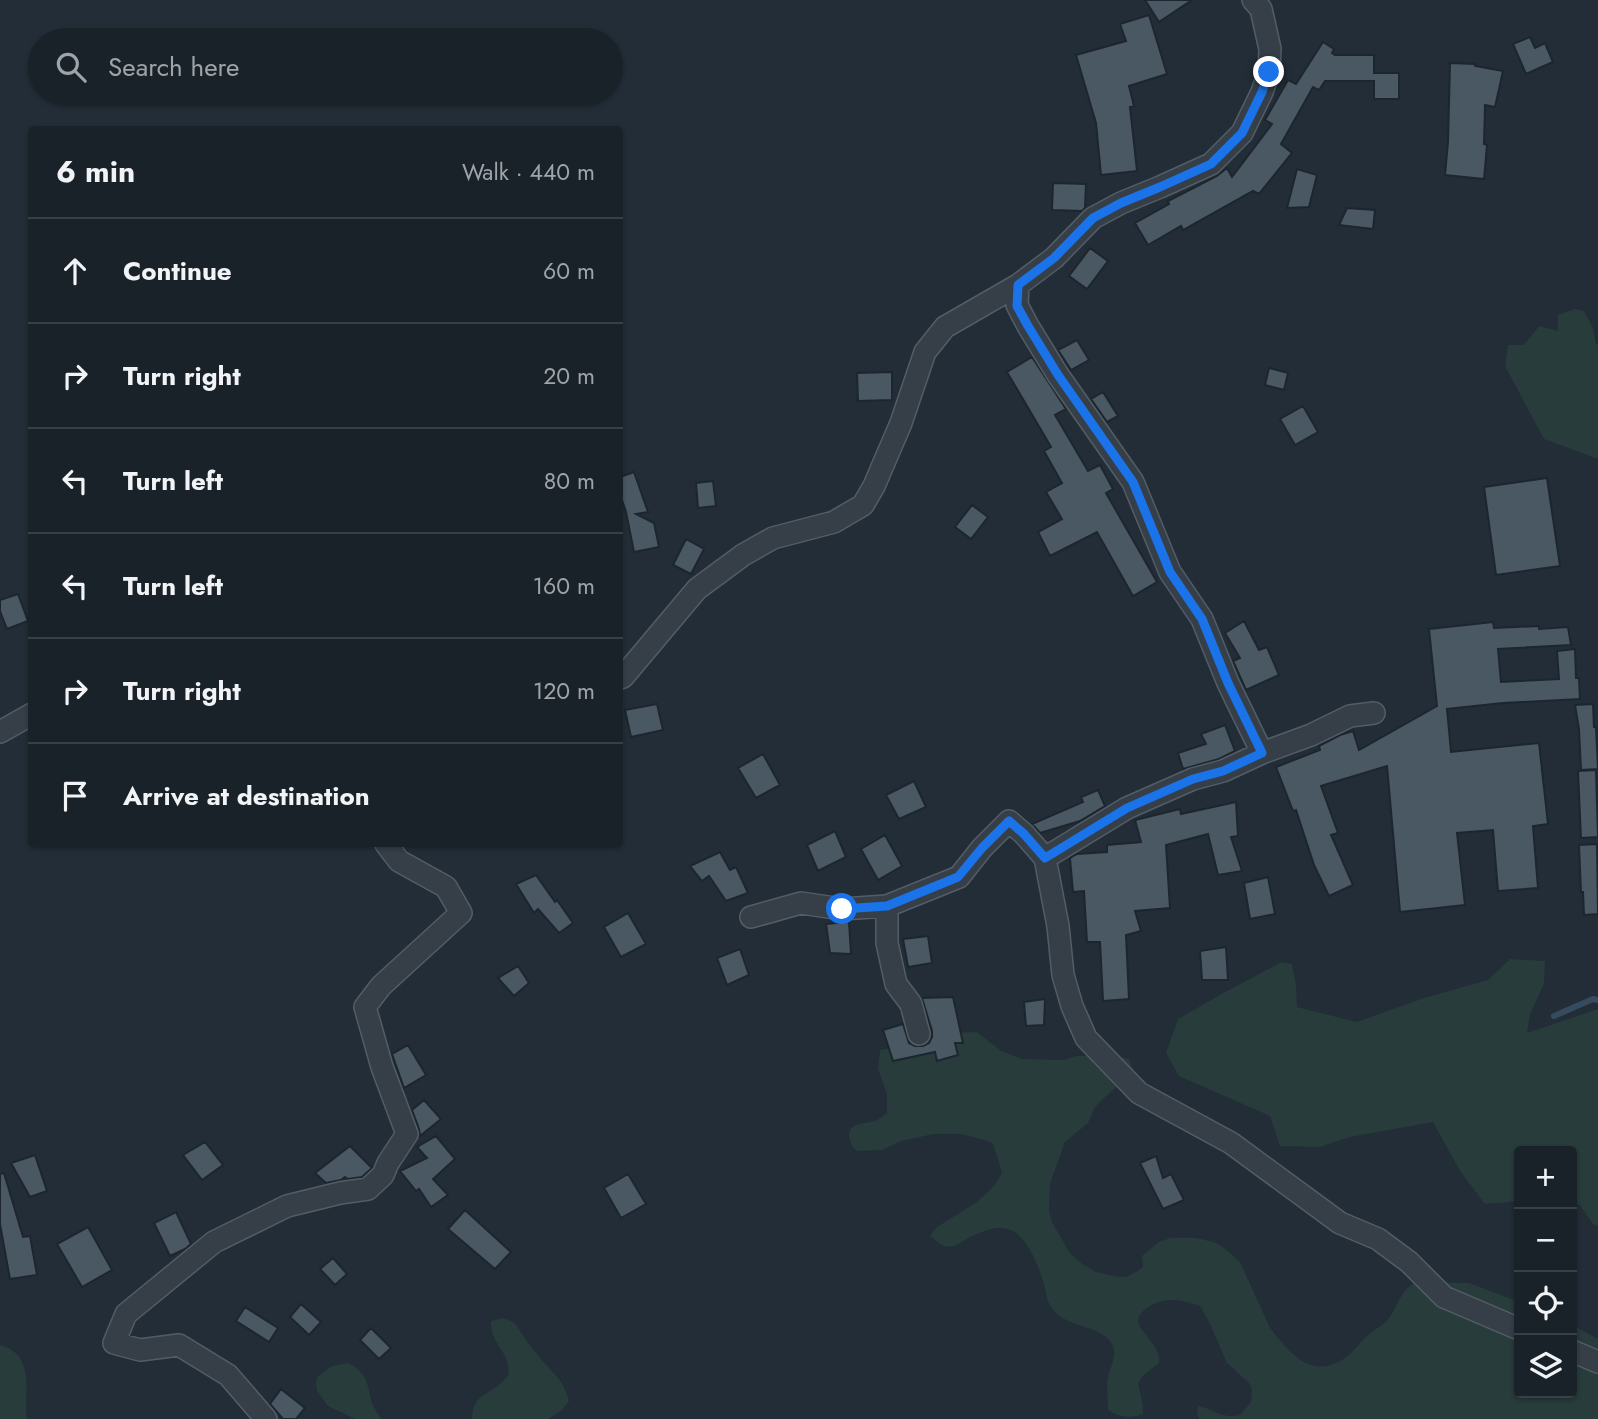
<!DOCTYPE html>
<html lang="en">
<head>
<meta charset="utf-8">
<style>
  :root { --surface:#1a2229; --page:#272f35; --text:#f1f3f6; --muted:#9fa4a8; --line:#383f46 }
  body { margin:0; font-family:Jost,sans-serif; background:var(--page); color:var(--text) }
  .controls { position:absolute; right:21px; bottom:21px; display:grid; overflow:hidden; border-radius:7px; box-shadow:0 2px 5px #0004 }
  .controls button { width:63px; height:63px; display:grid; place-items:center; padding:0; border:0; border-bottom:2px solid var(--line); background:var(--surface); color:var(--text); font:35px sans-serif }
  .stop { position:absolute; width:21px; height:21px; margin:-16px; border:5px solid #1a73e8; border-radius:50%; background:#fff }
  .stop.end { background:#1a73e8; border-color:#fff; box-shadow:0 2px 7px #0008 }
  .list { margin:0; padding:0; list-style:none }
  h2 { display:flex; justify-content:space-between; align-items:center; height:91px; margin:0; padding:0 28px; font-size:30px }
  h2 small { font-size:23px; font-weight:400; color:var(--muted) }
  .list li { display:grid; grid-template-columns:46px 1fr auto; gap:21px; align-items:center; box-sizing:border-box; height:105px; padding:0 28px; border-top:2px solid var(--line) }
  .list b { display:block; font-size:26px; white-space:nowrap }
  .list em { font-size:23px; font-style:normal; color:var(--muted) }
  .icon { flex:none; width:38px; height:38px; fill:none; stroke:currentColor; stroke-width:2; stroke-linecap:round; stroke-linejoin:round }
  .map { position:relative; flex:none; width:1598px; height:1419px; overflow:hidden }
  .search { position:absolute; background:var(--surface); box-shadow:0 2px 5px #0004; left:28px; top:28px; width:595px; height:77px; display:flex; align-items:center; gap:18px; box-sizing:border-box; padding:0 24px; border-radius:38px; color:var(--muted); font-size:26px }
  .panel { position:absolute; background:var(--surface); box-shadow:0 2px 5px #0004; left:28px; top:126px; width:595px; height:721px; border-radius:7px }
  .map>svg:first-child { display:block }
  .green { fill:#273c3b }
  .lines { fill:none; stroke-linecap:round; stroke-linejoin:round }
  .stream { stroke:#374b5e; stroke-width:6 }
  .building { fill:#4a5863; stroke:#1d262f; stroke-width:2 }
  .minor-casing { stroke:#535d66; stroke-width:24 }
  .minor { stroke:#363f48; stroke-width:21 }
  .route { stroke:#1a73e8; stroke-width:9 }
</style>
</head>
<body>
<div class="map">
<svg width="1598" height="1419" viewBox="0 0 1598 1419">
  <rect width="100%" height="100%" fill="#222d37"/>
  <path class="green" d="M 1575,309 L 1584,311 L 1593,328 L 1596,345 L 1598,344 L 1598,459 L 1544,439 L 1505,366 L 1508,345 L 1524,345 L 1539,326 L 1558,331 L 1558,315 Z
    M 1510,959 L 1545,961 L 1544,984 L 1530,1014 L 1527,1033 L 1598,1009 L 1598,1226 L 1593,1224 L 1580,1205 L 1572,1204 L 1572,1151 L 1519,1151 L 1519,1201 L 1485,1204 L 1460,1171 L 1433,1122 L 1350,1137 L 1320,1147 L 1280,1146 L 1270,1116 L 1179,1076 L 1166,1053 L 1178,1019 L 1229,990 L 1282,962 L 1292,964 L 1296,985 L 1297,1007 L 1357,1022 L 1424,998 L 1488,980 Z
    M 977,1032 L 1001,1051 L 1022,1059 L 1064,1060 L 1077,1056 L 1111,1055 L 1129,1059 L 1133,1070 L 1130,1075 L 1103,1099 L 1095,1107 L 1088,1123 L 1065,1142 L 1050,1184 L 1049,1211 L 1052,1222 L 1069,1252 L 1081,1263 L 1096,1272 L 1120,1277 L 1126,1277 L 1138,1271 L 1143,1267 L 1142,1256 L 1159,1242 L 1170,1238 L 1196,1238 L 1214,1242 L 1223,1247 L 1240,1262 L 1270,1328 C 1290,1353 1312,1381 1345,1358 C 1354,1352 1360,1342 1368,1335 C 1375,1329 1383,1326 1389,1318 C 1399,1305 1401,1286 1419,1282 L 1469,1283 L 1519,1302 L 1519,1393 L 1572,1393 L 1572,1325 L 1598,1339 L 1598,1419 L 1199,1419 L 1197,1412 L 1198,1406 C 1215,1409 1218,1419 1240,1415 L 1251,1402 L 1252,1390 L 1250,1384 L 1227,1363 L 1210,1324 L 1200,1306 C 1183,1301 1169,1296 1152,1305 C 1116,1324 1163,1338 1159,1363 C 1126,1387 1143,1381 1143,1414 C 1132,1419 1118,1417 1108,1410 C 1108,1399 1106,1387 1108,1377 C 1110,1367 1117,1356 1113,1346 C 1104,1324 1064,1329 1051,1307 C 1046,1299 1046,1290 1043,1281 C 1039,1266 1025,1233 1008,1229 C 993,1225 975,1234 962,1242 C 948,1251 942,1246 930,1236 L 937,1227 L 977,1202 L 993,1187 L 1000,1177 L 1002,1172 L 993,1144 L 988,1141 L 961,1134 L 934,1134 L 901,1141 L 882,1150 L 857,1151 C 853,1148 850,1143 849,1136 C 848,1122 868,1124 877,1120 C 880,1119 884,1115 887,1113 L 887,1094 L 878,1069 L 880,1050 L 898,1047 L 921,1046 L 954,1033 Z
    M 503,1318 L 513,1322 L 516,1325 C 524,1336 531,1348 540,1358 C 554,1375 563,1378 569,1401 L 561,1411 L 548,1419 L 472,1419 C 472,1390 495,1396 509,1374 C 508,1370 508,1366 507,1361 C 502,1347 490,1338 491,1321 Z
    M 0,1345 C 33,1353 26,1388 26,1414 L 27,1419 L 0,1419 Z
    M 348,1363 C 368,1373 367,1384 372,1403 C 374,1408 378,1414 381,1419 L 355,1419 L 328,1406 L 317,1391 L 316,1384 L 317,1377 L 332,1366 Z"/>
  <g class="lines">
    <path class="stream" d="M 1554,1016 L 1593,999 L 1598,1000"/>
  </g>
  <path class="building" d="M 1145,0 L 1192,0 L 1159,22 Z
    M 1149,15 L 1167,74 L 1129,86 L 1134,106 L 1130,107 L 1137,171 L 1101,175 L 1096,123 L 1076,55 L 1126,41 L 1120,24 Z
    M 1530,37 L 1535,48 L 1545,43 L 1553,62 L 1526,74 L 1513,44 Z
    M 1323,42 L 1334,49 L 1332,53 L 1335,55 L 1374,55 L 1374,73 L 1399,73 L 1399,99 L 1374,99 L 1374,81 L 1325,81 L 1319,90 L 1313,87 L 1281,144 L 1292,153 L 1259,194 L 1253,191 L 1183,230 L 1181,226 L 1148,245 L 1135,223 L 1169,204 L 1168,201 L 1217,176 L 1227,168 L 1232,177 L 1272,124 L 1265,120 L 1288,80 L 1296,84 Z
    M 1450,63 L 1475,64 L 1475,66 L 1503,71 L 1495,107 L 1485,105 L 1484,144 L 1487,145 L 1484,179 L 1445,175 L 1448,142 Z
    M 1297,169 L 1317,175 L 1309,207 L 1287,208 Z
    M 1053,183 L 1086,184 L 1085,208 L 1082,211 L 1052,210 Z
    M 1347,208 L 1375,210 L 1373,229 L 1339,225 Z
    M 1090,248 L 1108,261 L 1087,289 L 1069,276 Z
    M 1077,340 L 1089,360 L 1071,370 L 1058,350 Z
    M 1032,357 L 1066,409 L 1055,415 L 1088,471 L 1100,465 L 1113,489 L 1106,493 L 1157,582 L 1133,596 L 1097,532 L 1050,556 L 1038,532 L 1062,519 L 1046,492 L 1062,483 L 1044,451 L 1051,447 L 1007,372 Z
    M 1269,368 L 1288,373 L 1284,390 L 1265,385 Z
    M 892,372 L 892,400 L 858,401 L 857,373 Z
    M 1103,392 L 1118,416 L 1107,422 L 1091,399 Z
    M 1303,406 L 1318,432 L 1295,445 L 1280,419 Z
    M 634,472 L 648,512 L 636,514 L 654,523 L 659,547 L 634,552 L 626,512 L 620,494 L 620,477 Z
    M 1547,478 L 1560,566 L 1496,575 L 1484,487 Z
    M 713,481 L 716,506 L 698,508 L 696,483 Z
    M 972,505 L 988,517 L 971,539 L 955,527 Z
    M 686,539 L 704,549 L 691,574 L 673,565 Z
    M 18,594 L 28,621 L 7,629 L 0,611 L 0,600 Z
    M 1244,621 L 1259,650 L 1267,647 L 1279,675 L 1246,690 L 1233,661 L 1240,658 L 1225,633 Z
    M 1493,622 L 1494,628 L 1539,626 L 1539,629 L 1568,627 L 1571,645 L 1498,649 L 1501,682 L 1559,679 L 1557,651 L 1575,649 L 1576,678 L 1579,678 L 1580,699 L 1503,703 L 1447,709 L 1451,752 L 1539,743 L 1548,824 L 1533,826 L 1538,888 L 1498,891 L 1493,830 L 1457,833 L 1465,905 L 1400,912 L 1387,766 L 1321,786 L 1338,833 L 1331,835 L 1353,885 L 1329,896 L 1314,865 L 1296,810 L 1293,811 L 1276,767 L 1320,750 L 1319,746 L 1340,735 L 1353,731 L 1359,750 L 1437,706 L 1429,629 Z
    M 657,704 L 663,730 L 631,737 L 625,710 Z
    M 1593,704 L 1594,727 L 1596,727 L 1598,769 L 1581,770 L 1579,729 L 1575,705 Z
    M 1225,725 L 1235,751 L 1219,759 L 1183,769 L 1178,753 L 1206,744 L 1201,734 Z
    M 763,754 L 780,785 L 756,798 L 738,768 Z
    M 1596,770 L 1598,837 L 1581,838 L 1578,771 Z
    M 914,781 L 926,807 L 899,819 L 886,795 Z
    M 1098,790 L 1105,806 L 1080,821 L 1040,833 L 1032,824 L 1083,802 L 1081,797 Z
    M 1236,802 L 1238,836 L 1231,837 L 1242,871 L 1218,875 L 1208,834 L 1166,845 L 1170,908 L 1135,911 L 1141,931 L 1126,935 L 1129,999 L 1103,1001 L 1100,942 L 1087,942 L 1084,891 L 1073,892 L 1070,858 L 1077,854 L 1107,852 L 1107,845 L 1141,842 L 1135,820 L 1180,809 L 1181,814 Z
    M 835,831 L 846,857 L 818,871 L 807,845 Z
    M 885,835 L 902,866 L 878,880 L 861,849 Z
    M 1597,844 L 1598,914 L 1584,915 L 1583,892 L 1581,892 L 1579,845 Z
    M 720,852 L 730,870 L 736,867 L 748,893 L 726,901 L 709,876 L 702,881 L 690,866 Z
    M 536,875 L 555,902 L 557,900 L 573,923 L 559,933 L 538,909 L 534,913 L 516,884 Z
    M 1268,877 L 1275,914 L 1250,919 L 1244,883 Z
    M 628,913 L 646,944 L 621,957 L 604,927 Z
    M 849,922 L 851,954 L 830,953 L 826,924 Z
    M 928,936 L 932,963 L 908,967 L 903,939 Z
    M 1226,947 L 1228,980 L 1202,980 L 1200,951 Z
    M 740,949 L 749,975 L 727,985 L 717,958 Z
    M 518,966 L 529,983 L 514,996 L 498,978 Z
    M 953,997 L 963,1043 L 955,1043 L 958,1055 L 937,1061 L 935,1052 L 893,1061 L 883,1030 L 903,1024 L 909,1043 L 915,1046 L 923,1046 L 929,1043 L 932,1037 L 932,1031 L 922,998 Z
    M 1045,999 L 1044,1025 L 1026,1026 L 1024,1002 Z
    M 408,1045 L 426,1075 L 404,1088 L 392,1054 Z
    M 424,1100 L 441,1119 L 420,1136 L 419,1129 L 412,1110 Z
    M 436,1136 L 455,1159 L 433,1179 L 448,1195 L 431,1207 L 419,1189 L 416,1191 L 400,1171 L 427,1158 L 417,1147 Z
    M 205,1142 L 223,1165 L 202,1180 L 183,1155 Z
    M 350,1146 L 372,1168 L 362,1177 L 348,1179 L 345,1177 L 341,1180 L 326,1183 L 315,1173 Z
    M 35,1155 L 47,1191 L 30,1197 L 11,1163 Z
    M 1156,1156 L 1163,1178 L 1171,1174 L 1184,1200 L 1163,1209 L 1140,1163 Z
    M 4,1173 L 23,1237 L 30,1236 L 37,1275 L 10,1279 L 0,1224 L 0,1174 Z
    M 628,1174 L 646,1204 L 621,1218 L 604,1188 Z
    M 465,1210 L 511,1252 L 495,1269 L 448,1229 Z
    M 176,1212 L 191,1244 L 185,1249 L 170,1256 L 154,1223 Z
    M 88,1227 L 112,1270 L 82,1287 L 57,1244 Z
    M 333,1258 L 347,1274 L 335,1285 L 320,1269 Z
    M 301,1304 L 321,1322 L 309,1335 L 290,1317 Z
    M 245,1307 L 278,1328 L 269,1342 L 236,1321 Z
    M 371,1328 L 391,1348 L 379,1359 L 360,1340 Z
    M 281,1389 L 305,1408 L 296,1419 L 283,1419 L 270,1404 Z"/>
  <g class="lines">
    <g class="minor-casing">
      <path id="minor" d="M 1018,285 L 1017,305 L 1028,326 L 1058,375 L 1133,482 L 1170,572 L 1202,619 L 1228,683 L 1262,753 L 1311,735 L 1350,716 L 1374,713
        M 620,678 L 623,677 L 697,589 L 743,555 L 773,538 L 834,522 L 863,505 L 874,486 L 901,423 L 925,352 L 945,327 L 1018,285 L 1054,258 L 1093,218 L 1121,203 L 1160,187 L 1211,164 L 1242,133 L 1262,92 L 1269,72 L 1270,49 L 1261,9 L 1253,0
        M 0,732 L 32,714
        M 1262,753 L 1223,771 L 1193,779 L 1127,808 L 1045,858 L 1058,926 L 1063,975 L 1072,1006 L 1086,1038 L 1139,1093 L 1231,1143 L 1340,1223 L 1378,1239 L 1409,1262 L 1444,1297 L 1519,1329
        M 887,906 L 887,943 L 896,984 L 911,1004 L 919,1034
        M 751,917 L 801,903 L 842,909 L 887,906 L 959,877 L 982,848 L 1009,821 L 1024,834 L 1045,858
        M 1572,1351 L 1598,1362
        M 266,1419 L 228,1375 L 179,1345 L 140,1350 L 114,1343 L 126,1314 L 214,1242 L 287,1206 L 340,1193 L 368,1189 L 383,1175 L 388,1163 L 407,1134 L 382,1067 L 365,1007 L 381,986 L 461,913 L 446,887 L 399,861 L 386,844"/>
    </g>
    <use href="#minor" class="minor"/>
  </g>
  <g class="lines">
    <path class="route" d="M 842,909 L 887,906 L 958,877 L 982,848 L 1009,821 L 1024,834 L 1045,858 L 1127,808 L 1193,779 L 1223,771 L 1262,753 L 1228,683 L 1202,619 L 1170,572 L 1133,482 L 1058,375 L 1028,326 L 1017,306 L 1018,285 L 1054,258 L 1093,218 L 1121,203 L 1160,187 L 1211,164 L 1242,133 L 1262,92 L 1269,72"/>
  </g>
</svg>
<div class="controls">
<button>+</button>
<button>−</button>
<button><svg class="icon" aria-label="locate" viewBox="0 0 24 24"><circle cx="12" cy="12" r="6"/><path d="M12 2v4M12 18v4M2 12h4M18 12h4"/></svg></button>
<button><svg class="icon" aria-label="layers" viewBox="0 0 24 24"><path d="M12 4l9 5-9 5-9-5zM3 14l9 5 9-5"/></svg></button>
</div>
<div class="stop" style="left:842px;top:909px"></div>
<div class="stop end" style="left:1269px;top:72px"></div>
<div class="search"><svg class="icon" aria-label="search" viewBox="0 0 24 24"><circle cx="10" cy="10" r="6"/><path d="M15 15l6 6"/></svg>Search here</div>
<section class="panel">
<h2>6 min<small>Walk · 440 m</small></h2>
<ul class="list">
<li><svg class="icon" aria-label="ahead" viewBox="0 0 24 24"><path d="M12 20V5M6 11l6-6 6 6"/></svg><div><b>Continue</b></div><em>60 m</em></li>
<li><svg class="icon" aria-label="right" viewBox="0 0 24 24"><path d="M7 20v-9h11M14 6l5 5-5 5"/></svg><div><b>Turn right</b></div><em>20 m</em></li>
<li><svg class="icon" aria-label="left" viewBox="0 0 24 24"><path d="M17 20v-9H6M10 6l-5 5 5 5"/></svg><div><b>Turn left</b></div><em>80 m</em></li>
<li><svg class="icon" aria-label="left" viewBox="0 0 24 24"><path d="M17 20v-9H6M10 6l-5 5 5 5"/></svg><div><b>Turn left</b></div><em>160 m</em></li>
<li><svg class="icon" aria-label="right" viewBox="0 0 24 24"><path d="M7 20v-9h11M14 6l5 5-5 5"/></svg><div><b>Turn right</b></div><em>120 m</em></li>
<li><svg class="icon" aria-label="arrive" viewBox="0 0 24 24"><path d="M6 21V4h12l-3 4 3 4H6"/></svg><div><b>Arrive at destination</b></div></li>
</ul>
</section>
</div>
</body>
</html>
